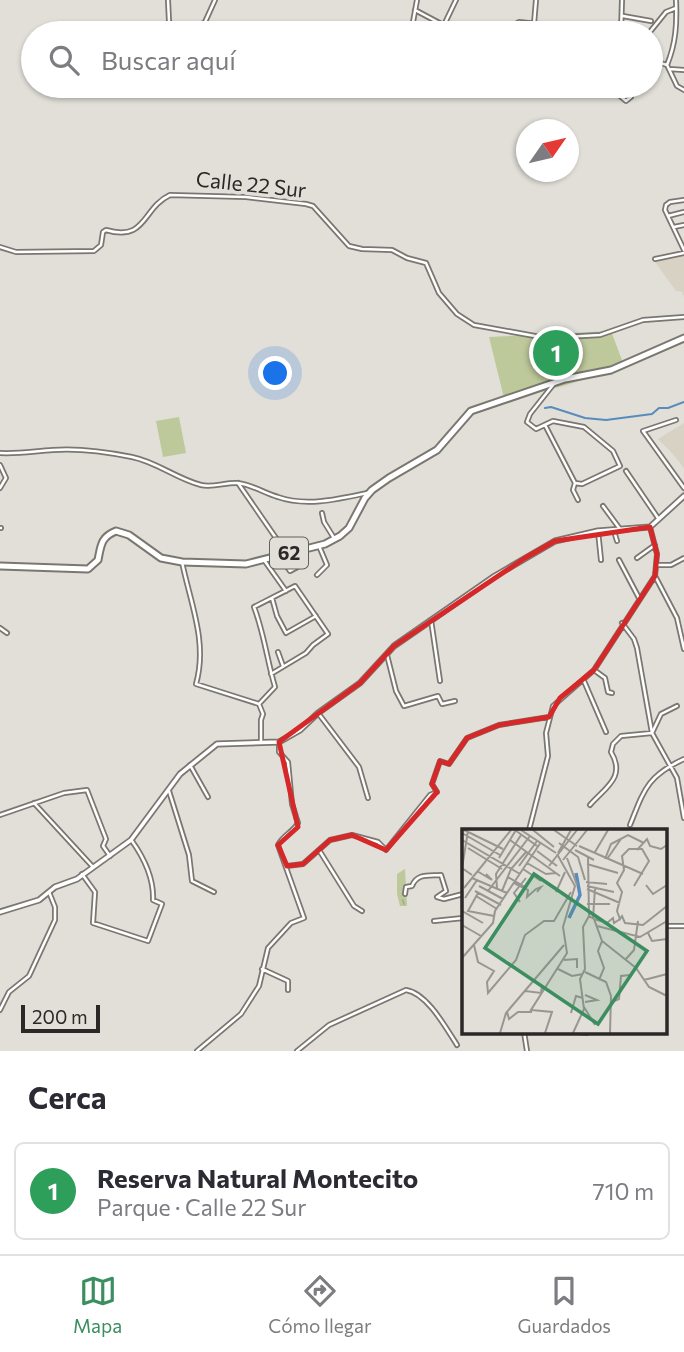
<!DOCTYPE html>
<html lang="es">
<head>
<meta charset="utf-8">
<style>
  :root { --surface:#fff; --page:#f2f2f3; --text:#2b2b33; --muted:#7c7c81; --line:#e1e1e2; --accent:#3b8e60 }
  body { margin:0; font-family:Commissioner,sans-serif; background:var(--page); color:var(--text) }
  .compass { position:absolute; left:516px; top:119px; width:63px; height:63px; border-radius:50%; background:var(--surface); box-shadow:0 2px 5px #0004; rotate:56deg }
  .scale { position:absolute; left:21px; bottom:18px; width:79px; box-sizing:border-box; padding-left:7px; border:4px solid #2a2927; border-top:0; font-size:19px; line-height:24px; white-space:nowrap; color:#2a2927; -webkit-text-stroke:5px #e1dfd8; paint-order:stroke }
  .you { position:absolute; left:276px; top:374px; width:24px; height:24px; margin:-18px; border:5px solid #fff; border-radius:50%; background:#1a73e8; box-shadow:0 0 0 10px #1a73e833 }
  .badge { display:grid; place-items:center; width:46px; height:46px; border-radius:50%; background:var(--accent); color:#fff; font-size:23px; font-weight:700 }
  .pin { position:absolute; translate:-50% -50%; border:4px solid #fff; box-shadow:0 2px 7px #0006 }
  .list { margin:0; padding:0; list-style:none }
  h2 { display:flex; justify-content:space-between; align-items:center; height:91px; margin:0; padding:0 28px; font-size:30px }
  h2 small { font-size:23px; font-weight:400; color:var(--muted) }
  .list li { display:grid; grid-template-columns:46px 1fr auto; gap:21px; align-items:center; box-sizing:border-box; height:98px; margin:0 14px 14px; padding:0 14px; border:2px solid var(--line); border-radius:10px }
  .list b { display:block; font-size:26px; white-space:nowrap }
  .list p { margin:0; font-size:23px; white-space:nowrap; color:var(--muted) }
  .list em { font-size:23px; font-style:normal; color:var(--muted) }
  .icon { flex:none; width:38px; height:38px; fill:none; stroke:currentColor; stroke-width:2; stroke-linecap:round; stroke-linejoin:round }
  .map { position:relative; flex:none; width:684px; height:1051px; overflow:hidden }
  .search { position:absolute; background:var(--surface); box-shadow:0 2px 5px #0004; left:21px; right:21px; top:21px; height:77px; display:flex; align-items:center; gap:18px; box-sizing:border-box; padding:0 24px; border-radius:38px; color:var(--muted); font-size:26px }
  .sheet { height:203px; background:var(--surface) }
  nav { display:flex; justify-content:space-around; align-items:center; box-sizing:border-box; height:98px; border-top:2px solid var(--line); background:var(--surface); font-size:19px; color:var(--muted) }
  nav a { display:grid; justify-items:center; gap:4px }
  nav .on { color:var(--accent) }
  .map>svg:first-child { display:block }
  .built { fill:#d7d2c4 }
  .grass { fill:url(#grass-tufts) }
  .park { fill:#bec99b }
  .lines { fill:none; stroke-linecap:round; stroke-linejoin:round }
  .stream { stroke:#578cbd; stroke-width:2 }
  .minor-casing { stroke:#7a7771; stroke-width:6 }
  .tertiary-casing { stroke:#7a7771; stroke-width:7 }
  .primary-casing { stroke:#7a7771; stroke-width:9 }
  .minor { stroke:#fff; stroke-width:2.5 }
  .tertiary { stroke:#fff; stroke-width:3.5 }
  .primary { stroke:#fff; stroke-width:5 }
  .marked { fill:none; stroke:#d62828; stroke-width:5; stroke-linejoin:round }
  .labels { text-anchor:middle; stroke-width:7; stroke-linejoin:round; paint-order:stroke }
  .shield { fill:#e1dfd8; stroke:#61605c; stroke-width:2 }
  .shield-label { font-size:19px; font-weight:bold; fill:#2a2927 }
  .street-label { font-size:21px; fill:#2a2927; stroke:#e1dfd8 }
  .inset-river { fill:none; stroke:#578cbd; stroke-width:3.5 }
  .inset-road { fill:none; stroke:#989691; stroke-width:2 }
  .view { fill:#3b8e60; fill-opacity:0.15; stroke:#3b8e60; stroke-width:3.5 }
  .inset-edge { fill:none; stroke:#2a2927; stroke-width:3.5 }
</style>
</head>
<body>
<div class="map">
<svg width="684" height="1051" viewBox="0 0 684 1051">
  <defs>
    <pattern id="grass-tufts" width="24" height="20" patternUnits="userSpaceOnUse" patternTransform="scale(1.75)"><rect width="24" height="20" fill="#bec99b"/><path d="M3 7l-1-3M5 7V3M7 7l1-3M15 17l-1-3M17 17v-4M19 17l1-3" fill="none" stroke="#a3ad86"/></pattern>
  </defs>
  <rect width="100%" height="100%" fill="#e1dfd8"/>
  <path class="built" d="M 684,255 L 684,297 L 682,292 L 676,291 L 655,262 Z
    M 684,423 L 684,468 L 672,453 L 658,439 Z"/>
  <path class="grass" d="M 405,869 L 407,906 L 400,906 L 397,894 L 397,874 Z"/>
  <path class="park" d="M 611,331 L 625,368 L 505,402 L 489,337 Z
    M 179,417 L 186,453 L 163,457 L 156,421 Z"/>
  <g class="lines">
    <path class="stream" d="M 545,408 L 551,407 L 585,418 L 606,420 L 652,414 L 659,408 L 668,408 L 684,402"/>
    <g class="minor-casing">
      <path id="minor" d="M 168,0 L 169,21
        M 676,0 C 677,24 676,43 667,65 L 677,86 L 684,90
        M 415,10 L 447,27 L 444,33
        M 623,16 L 651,21
        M 205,22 L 209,33
        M 534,24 L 536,0
        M 444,25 L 456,0
        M 514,25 L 519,22 L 556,26 L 558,29 L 553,33
        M 192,30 L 205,22 L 215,0
        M 411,33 L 417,0
        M 621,33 L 622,0
        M 649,33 L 666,12 L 676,8
        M 651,60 L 667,65
        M 669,69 L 684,70
        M 608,86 L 626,101 L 631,97 L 626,86
        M 586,92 L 596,86
        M 684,200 L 670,202 L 666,205 L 665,210 L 684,250
        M 668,216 L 684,212
        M 674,227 L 684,225
        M 0,247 L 16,252 L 94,251 L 101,245 L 103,232 L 106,230 C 147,242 142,208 170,195 L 246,197 L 306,204 L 313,206 L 349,246 L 362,249 L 392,250 L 407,258 L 426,263 L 439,293 L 457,314 L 474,325 L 546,338 L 600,335 L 643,320 L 684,317
        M 655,259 L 684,253
        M 553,385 L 530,414 L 527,422 L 536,429 L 553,421 L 584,427 L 613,451 L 620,466 L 582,484 L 575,483
        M 676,420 L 643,431 L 684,488
        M 545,425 L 575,483
        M 0,453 C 19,454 35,451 53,450 C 79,448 107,452 132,457 C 157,462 177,479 201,485 C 213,488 226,482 238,483 C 253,485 264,493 278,497 C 306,507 339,499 367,493
        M 0,465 L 6,478 L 0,488
        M 626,471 L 658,518
        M 238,483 L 287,554 L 283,561 L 290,571 L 303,564
        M 575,483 L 573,490 L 578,500
        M 603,506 L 620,529
        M 322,513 L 324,522 L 334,538
        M 0,528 L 1,528
        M 598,531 L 601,560
        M 614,531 L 617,541
        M 637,558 L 655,545
        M 264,560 L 286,591
        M 619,560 L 639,598
        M 182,562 C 190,602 208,642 196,684 L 259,704 L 263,714 L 261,720 L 261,741
        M 657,565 L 671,565 L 684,558
        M 317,575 L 327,565 L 319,546
        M 655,576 L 677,618 L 684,649
        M 272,598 L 277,616 L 286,633 L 316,616
        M 431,620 L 440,681
        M 622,623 L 634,639 L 637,648 L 652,733 L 677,778 L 684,818
        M 0,628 L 7,633
        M 278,652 L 283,666
        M 387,655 L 396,691 L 404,706 L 438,696 L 442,704 L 455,701
        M 594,670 L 605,678 L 608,692 L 612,693
        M 584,681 L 606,732
        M 259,704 L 275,687 C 267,660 264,633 254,607 L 295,586 L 328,634 L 313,645 L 306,653 L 271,674
        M 318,713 L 359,767 L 368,798
        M 190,765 L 208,797
        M 169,791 L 189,855 L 192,881 L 214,892
        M 34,803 L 93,867
        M 590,805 C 606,787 626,777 611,752 L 613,744 L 621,736 L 652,733 L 661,714 L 677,706
        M 0,815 L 64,793 L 87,790 L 106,839 L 103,846 L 110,856
        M 630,825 C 644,790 647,776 684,759
        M 529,830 L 548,756 L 546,733 L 553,706 L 594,670 L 655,576 L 657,554 L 650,527
        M 319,850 L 354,906 L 362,911
        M 287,866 L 303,864 L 330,840 L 352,835 L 378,842 L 386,850 L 430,795 L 437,792 L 432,784 L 440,761 L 449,764 L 467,738 L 499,725 L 549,717
        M 82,874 L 95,892 L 93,923 L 148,941 L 162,904 L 153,900 C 154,878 144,858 132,841
        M 405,894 L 406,887 L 412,886 C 417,873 429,876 441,875 L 446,891 L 437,897 L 444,899 L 463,894
        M 434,921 L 463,918
        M 665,926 L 684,926
        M 262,969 L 288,981 L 288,990
        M 0,1010 L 9,992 L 29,976 L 55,920 L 55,907 L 49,892
        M 524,1032 L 527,1051
        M 578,1032 L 587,1033
        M 197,1051 L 241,1014 L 259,986 L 268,948 L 291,923 L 304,918 L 278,845 C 283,835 293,832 298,823 L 292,804 L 288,762 L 279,752 L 279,742
        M 297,1051 L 329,1025 L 406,990 C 427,993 446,1028 457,1045"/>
    </g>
    <g class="tertiary-casing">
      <path id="tertiary" d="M 0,912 L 39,900 L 55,887 L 77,879 L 131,840 L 180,774 L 217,744 L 279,742 L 300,730 L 318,713 L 360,683 L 394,646 L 495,576 L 555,541 L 598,531 L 650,527 L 684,496"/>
    </g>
    <g class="primary-casing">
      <path id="primary" d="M 0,566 L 88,569 L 98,560 C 101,545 101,537 116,531 L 129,535 L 161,558 L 182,562 L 246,564 L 325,544 L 340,536 L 349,528 L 365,498 L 372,490 L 389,478 L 437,450 L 471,411 L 565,379 L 611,370 L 684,338"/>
    </g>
    <use href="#minor" class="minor"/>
    <use href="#tertiary" class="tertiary"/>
    <use href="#primary" class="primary"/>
  </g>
  <path class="marked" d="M 650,527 L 657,554 L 655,576 L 594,670 L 560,698 L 549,717 L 499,725 L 467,738 L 449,764 L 440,761 L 432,784 L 437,792 L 386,850 L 352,835 L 330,840 L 303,864 L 287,866 L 278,845 L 298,827 L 279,742 L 360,683 L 394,646 L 525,558 L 555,541 Z"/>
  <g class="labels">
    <rect class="shield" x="270" y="537.5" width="38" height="31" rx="5"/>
    <g class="shield-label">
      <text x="289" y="560">62</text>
    </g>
    <g class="street-label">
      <text transform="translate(251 185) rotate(6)" y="7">Calle 22 Sur</text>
    </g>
  </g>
  <g transform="translate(462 829)">
    <rect width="205" height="205" fill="#e1dfd8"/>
    <path class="inset-river" d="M 107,89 L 118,66 L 114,44"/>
    <path class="inset-road" d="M 2,1 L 41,20M 53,1 L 75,17M 59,1 L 94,24M 71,1 L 92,18M 92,1 L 115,17M 6,2 L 0,39 L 10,46M 0,4 L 38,26M 0,11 L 58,45M 48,11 L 98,47M 97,14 L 116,28 L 123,51M 117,17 L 181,45M 6,19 L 40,40M 113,21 L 132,31M 175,21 L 185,10 L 188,17 L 199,20 L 205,16M 75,22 L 95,37M 133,23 L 146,1M 96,24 L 109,1M 126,28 L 127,87M 37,29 L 54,1M 105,29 L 115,56M 143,30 L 149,15 L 166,6 L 182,14M 145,30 L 159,10M 101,31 L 125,1M 65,34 L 84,45 L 94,44M 125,35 L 156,44M 57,37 L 75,12M 87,37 L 115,1M 61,40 L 79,52M 15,42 L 30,51 L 24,45M 46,48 L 63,58 L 72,46M 10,49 L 45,64M 124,53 L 145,55M 52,54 L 66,61 L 65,68 L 74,60 L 79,58 L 75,63M 184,56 L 191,65 L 205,56M 17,57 L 41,70M 125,57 L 152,63M 172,57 L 187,32 L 180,20 L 167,20 L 160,27 L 162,41 L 155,54 L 160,63 L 155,82 L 158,90 L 160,87 L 163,94 L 181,96 L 205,77M 2,59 L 49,1M 35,59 L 34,45 L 59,6M 125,60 L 158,74M 13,62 L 39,76M 26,62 L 68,7M 40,62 L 49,40 L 64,23M 94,63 L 103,43M 16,64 L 6,82 L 32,87M 14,67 L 35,80M 3,69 L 15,51M 58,73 L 52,64 L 64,49M 125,75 L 148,75M 0,82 L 21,94M 127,87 L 132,90 L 140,112 L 174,139 L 187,158 L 205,167M 131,89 L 133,59M 132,90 L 145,94 L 151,89 L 152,94 L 158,90M 0,96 L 19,107M 135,97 L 178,108 L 205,92M 186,104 L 190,112 L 205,110M 12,116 L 16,133 L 32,142 L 25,153 L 26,164 L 54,131 L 63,106 L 82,92 L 92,92 L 109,63M 0,129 L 31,94 L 33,82 L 79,13M 102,131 L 115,130 L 115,139M 163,131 L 172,121 L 176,92M 96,140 L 110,147 L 121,145M 123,143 L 144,153 L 149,167 L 148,204M 137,151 L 142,139 L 136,122 L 140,112M 182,151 L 205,145M 63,162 L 79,164 L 80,157M 123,166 L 135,171 L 123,173M 150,173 L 157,170 L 159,147 L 168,146M 122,178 L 133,196M 45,183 L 47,190 L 56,183 L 70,183M 109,184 L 114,167 L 121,169M 38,204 L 44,184 L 102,116M 83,204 L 90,183 L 69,181 L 105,124 L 101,98 L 113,57 L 95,25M 111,204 L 122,180 L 118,150 L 123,140 L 121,98 L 127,87"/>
    <path class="view" d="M 72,45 L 185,122 L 136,195 L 23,119 Z"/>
    <rect width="205" height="205" class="inset-edge"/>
  </g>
</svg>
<svg class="compass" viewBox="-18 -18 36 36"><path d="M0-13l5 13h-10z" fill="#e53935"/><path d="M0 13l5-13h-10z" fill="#7c7c81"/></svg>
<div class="scale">200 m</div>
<div class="you"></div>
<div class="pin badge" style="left:556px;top:353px;background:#2e9e5b">1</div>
<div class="search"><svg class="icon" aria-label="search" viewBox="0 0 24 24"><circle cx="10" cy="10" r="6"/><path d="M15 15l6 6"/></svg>Buscar aquí</div>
</div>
<section class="sheet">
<h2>Cerca<small></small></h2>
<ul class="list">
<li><span class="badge" style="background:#2e9e5b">1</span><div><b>Reserva Natural Montecito</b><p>Parque · Calle 22 Sur</p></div><em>710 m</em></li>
</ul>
</section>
<nav>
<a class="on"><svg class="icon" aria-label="map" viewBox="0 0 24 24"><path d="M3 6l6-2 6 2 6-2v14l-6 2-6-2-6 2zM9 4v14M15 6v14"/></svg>Mapa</a>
<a><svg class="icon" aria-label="directions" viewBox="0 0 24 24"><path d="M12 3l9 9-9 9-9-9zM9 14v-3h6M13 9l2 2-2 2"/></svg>Cómo llegar</a>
<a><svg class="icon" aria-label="saved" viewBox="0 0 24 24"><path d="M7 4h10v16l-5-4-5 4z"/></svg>Guardados</a>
</nav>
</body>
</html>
